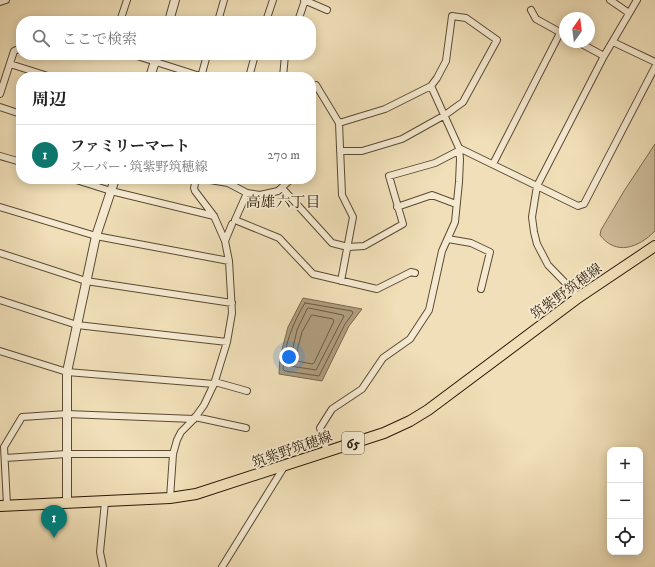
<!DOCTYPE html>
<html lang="ja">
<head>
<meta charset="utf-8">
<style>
  :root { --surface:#fff; --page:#f2f2f2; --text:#222; --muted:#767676; --line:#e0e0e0; --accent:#0f766e }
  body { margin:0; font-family:"IM FELL DW Pica","Noto Serif JP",serif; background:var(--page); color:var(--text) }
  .controls { position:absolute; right:12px; bottom:12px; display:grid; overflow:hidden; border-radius:8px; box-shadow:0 2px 10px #0003 }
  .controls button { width:36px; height:36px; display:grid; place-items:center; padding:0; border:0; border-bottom:1px solid var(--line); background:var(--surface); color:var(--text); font:20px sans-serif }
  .compass { position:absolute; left:559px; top:12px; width:36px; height:36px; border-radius:50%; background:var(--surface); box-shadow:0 2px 10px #0003; rotate:14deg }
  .you { position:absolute; left:289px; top:357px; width:14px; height:14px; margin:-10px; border:3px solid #fff; border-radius:50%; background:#1a73e8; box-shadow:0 0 0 6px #1a73e833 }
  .badge { display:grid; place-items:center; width:26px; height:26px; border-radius:50%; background:var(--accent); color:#fff; font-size:13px; font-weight:700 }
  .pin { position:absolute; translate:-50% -33px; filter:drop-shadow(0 1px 2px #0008) }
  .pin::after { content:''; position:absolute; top:21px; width:14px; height:12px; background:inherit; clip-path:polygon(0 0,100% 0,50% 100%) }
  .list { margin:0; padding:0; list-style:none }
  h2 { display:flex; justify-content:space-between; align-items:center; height:52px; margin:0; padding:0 16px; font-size:17px }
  h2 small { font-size:13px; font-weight:400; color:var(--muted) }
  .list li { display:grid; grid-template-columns:26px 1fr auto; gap:12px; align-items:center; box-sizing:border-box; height:60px; padding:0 16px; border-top:1px solid var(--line) }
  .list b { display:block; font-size:15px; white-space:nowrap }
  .list p { margin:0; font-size:13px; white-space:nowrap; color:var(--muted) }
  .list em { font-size:13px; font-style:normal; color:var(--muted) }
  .icon { flex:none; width:22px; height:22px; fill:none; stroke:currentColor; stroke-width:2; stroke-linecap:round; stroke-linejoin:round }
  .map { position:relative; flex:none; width:655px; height:567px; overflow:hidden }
  .search { position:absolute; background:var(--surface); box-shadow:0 2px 10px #0003; left:16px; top:16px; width:300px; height:44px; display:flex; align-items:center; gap:10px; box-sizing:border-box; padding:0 14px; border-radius:16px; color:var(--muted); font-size:15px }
  .panel { position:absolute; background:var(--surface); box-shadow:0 2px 10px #0003; left:16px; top:72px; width:300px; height:112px; border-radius:16px }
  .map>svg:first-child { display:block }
  .green { fill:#cebd9a; stroke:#7c6b50 }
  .water { fill:#ad9c7c; stroke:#79684d }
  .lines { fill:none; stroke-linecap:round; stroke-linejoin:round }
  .shore { stroke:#6c5a42; stroke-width:1 }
  .minor-casing { stroke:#5c4a33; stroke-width:8 }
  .tertiary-casing { stroke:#5c4a33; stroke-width:10 }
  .primary-casing { stroke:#2a1907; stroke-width:12 }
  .minor { stroke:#f5ead1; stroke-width:6 }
  .tertiary { stroke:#f5ead1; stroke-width:8 }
  .primary { stroke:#f0dfb8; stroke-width:10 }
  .labels { text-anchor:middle; stroke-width:3.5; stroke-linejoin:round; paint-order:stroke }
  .shield { fill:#f5ead1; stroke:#675844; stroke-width:1 }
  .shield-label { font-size:13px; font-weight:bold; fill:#2a1907 }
  .street-label { font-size:14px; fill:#2a1907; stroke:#f5ead1 }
  .neighbourhood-label { font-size:15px; fill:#2a1907; stroke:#f5ead1 }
</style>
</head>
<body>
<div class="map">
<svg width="655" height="567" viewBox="0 0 655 567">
  <rect width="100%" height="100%" fill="#f0dfb8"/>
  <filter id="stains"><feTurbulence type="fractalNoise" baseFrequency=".005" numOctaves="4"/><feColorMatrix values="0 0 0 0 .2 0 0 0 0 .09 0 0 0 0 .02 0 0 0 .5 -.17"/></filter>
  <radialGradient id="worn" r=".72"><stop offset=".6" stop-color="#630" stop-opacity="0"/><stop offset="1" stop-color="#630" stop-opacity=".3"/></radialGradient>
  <path class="green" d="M 655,144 L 655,231 C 638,248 616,256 600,235 L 601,230 L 624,191 Z"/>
  <path class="water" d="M 303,298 L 362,309 L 349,326 L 322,381 L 279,374 L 280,357 L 288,327 Z"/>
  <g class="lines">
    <path class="shore" d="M 305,303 L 352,311 L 353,313 L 345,324 L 319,376 L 285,371 L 283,369 C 284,346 293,322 305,303 Z
      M 309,308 L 343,315 L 344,316 L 316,370 L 290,366 L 289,365 L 297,330 L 307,309 Z
      M 312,315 L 333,319 L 334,321 L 314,363 L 312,364 L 297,361 L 295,359 L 302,332 Z"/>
    <g class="minor-casing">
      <path id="minor" d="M 304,0 L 327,10
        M 610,0 L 629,13
        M 0,2 L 6,0
        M 531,10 L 536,19 L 565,35
        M 120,21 L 127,0
        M 218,21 L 224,0
        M 266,21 L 273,0
        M 298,21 L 305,0
        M 578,42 L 604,56
        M 613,42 L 655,62
        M 134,55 L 203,77
        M 10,64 L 51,77
        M 201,77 L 207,55
        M 249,77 L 255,55
        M 283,77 L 285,55
        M 311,87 L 316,85 L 339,123 L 342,195 L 353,217 L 341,281
        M 0,94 L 14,51 L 21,48
        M 0,107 L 21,114
        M 339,123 L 385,109 L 431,86 L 437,78 L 446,61 L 452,16 L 466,18 L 497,40 L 463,102 L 445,115 L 402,139 L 362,151 L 340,151
        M 459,148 L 578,206 L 584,204 L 655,67
        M 0,156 L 21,162
        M 493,164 L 560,33
        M 73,179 L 111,191 L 214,216
        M 204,179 L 228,183 L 247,193 L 260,195 L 278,191 L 291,179
        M 282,188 L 332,243 L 348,247 L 364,246 L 403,224 L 389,176 L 435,163 L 460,150
        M 247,193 L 235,220 L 279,238 L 313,274 L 377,289 L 411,272 L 415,273
        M 0,207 L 96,236 L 229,261
        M 397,207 L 432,195 L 456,204
        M 448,239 L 471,243 L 490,252 L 481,289
        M 225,241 L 232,224
        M 0,253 L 86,281 L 232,303
        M 579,297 L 548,265 L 537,244 L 534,232 L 532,217 L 537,186 L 604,56 L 637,0
        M 0,300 L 77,325 L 227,342
        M 0,351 L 67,372 L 214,384
        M 215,382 L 247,391
        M 195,417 L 246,428
        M 327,452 L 320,428 L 332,409 L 362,389 L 383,358 L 410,339 L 429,310 L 442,251 L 455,222 L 459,182 L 460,159 L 459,148 L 431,86
        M 5,458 L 67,454 L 173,454
        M 170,498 L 173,454 L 177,440 L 181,432 L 194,419 L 204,405 L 214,384 L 227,342 L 232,313 L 229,261 L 225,241 L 214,216 L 195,191 L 194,188 L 196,179
        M 7,505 L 4,447 L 22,417 L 67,414 L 194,419
        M 103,567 L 100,552 L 105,502
        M 222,567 L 284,467"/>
    </g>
    <g class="tertiary-casing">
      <path id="tertiary" d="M 169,21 L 175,0
        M 150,77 L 157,55
        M 67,503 L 67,372 L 96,236 L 115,179"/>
    </g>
    <g class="primary-casing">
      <path id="primary" d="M 0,506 L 170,498 L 196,494 L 384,433 L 410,421 L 428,410 L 579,297 L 655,246"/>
    </g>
    <use href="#minor" class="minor"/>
    <use href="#tertiary" class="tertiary"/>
    <use href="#primary" class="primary"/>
  </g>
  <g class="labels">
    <rect class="shield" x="342" y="432" width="22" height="22" rx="3"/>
    <g class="shield-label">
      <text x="353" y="448">65</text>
    </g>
    <g class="street-label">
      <text transform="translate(566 291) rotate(-36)" y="5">筑紫野筑穂線</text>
      <text transform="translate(292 449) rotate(-19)" y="5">筑紫野筑穂線</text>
    </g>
    <g class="neighbourhood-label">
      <text x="283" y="207">高雄六丁目</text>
    </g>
  </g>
  <rect width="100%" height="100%" filter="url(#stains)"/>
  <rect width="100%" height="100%" fill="url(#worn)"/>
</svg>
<div class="controls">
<button>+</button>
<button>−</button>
<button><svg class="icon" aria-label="locate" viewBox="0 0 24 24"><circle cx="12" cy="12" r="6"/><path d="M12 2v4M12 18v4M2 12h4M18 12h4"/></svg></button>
</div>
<svg class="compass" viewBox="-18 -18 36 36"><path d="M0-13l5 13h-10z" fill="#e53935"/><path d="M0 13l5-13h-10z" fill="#767676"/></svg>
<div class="you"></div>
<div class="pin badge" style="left:54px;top:538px">1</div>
<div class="search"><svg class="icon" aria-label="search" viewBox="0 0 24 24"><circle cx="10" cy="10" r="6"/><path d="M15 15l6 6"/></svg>ここで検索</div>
<section class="panel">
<h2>周辺<small></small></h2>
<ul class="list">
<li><span class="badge">1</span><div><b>ファミリーマート</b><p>スーパー · 筑紫野筑穂線</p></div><em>270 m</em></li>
</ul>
</section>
</div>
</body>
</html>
